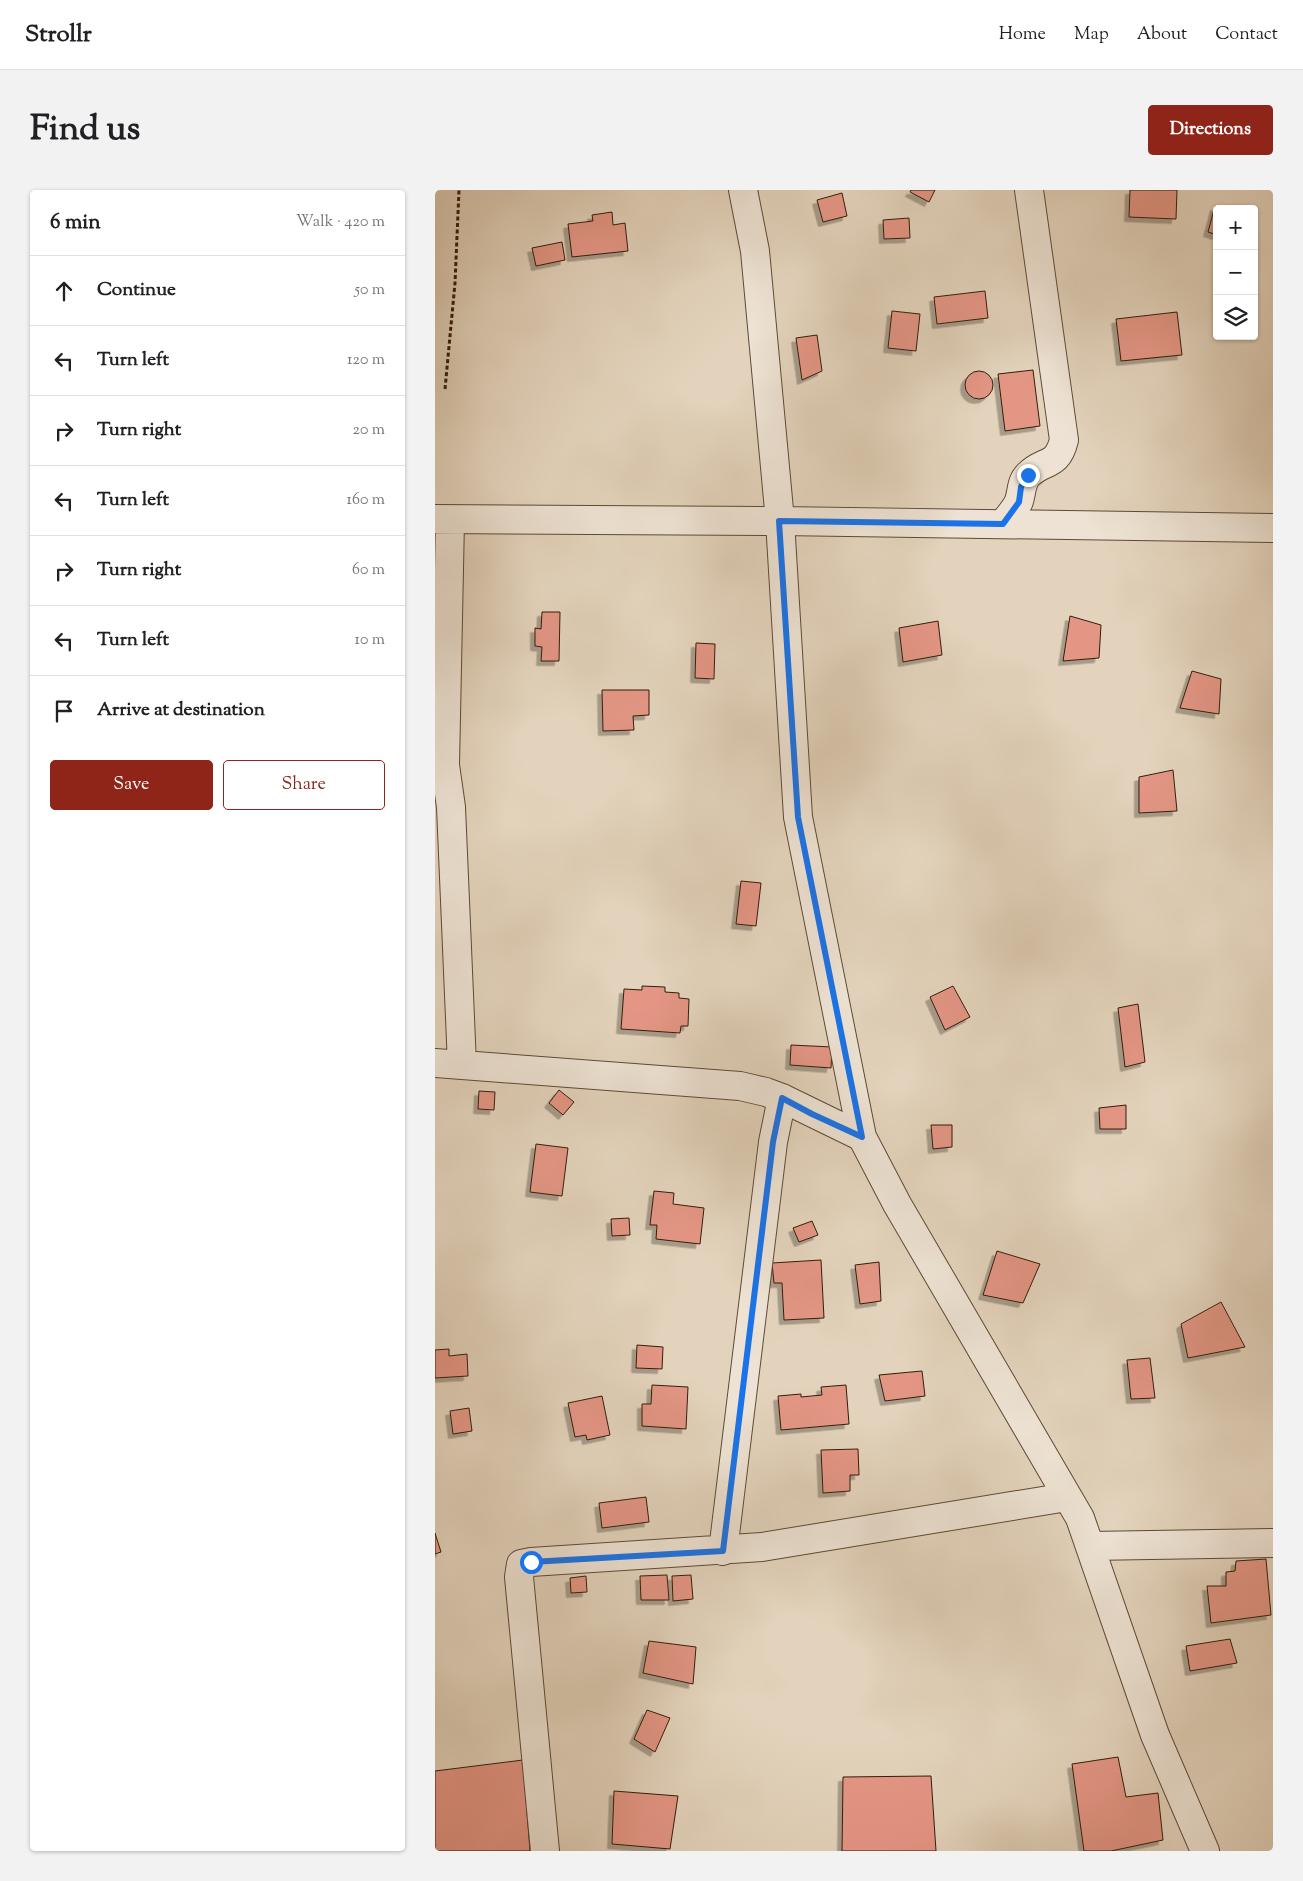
<!DOCTYPE html>
<html lang="en">
<head>
<meta charset="utf-8">
<style>
  :root { --surface:#fff; --page:#f2f2f2; --text:#202124; --muted:#757577; --line:#e0e0e0; --accent:#8f2418 }
  body { margin:0; font-family:"Sorts Mill Goudy",serif; background:var(--page); color:var(--text) }
  .controls { position:absolute; right:15px; top:15px; display:grid; overflow:hidden; border-radius:5px; box-shadow:0 1px 4px #0004 }
  .controls button { width:45px; height:45px; display:grid; place-items:center; padding:0; border:0; border-bottom:1px solid var(--line); background:var(--surface); color:var(--text); font:25px sans-serif }
  .stop { position:absolute; width:15px; height:15px; margin:-11px; border:4px solid #1a73e8; border-radius:50%; background:#fff }
  .stop.end { background:#1a73e8; border-color:#fff; box-shadow:0 1px 5px #0008 }
  .list { margin:0; padding:0; list-style:none }
  h2 { display:flex; justify-content:space-between; align-items:center; height:65px; margin:0; padding:0 20px; font-size:21px }
  h2 small { font-size:16px; font-weight:400; color:var(--muted) }
  .list li { display:grid; grid-template-columns:32px 1fr auto; gap:15px; align-items:center; box-sizing:border-box; height:70px; padding:0 20px; border-top:1px solid var(--line) }
  .list b { display:block; font-size:19px; white-space:nowrap }
  .list em { font-size:16px; font-style:normal; color:var(--muted) }
  .actions { display:flex; gap:10px; padding:15px 20px }
  .actions a { flex:1; padding:11px 0; border:1px solid var(--accent); border-radius:5px; text-align:center; font-size:18px; color:var(--accent) }
  .actions .main { background:var(--accent); color:#fff }
  .icon { flex:none; width:28px; height:28px; fill:none; stroke:currentColor; stroke-width:2; stroke-linecap:round; stroke-linejoin:round }
  .map { position:relative; flex:none; width:838px; height:1661px; overflow:hidden; border-radius:5px }
  header { display:flex; align-items:center; gap:30px; box-sizing:border-box; height:70px; padding:0 25px; background:var(--surface); border-bottom:1px solid var(--line) }
  header strong { font-size:24px }
  nav { display:flex; gap:28px; margin-inline-start:auto; font-size:18px }
  .intro { display:flex; align-items:center; justify-content:space-between; box-sizing:border-box; height:120px; padding:0 30px }
  h1 { margin:0; font-size:35px }
  .button { padding:12px 22px; border-radius:5px; background:var(--accent); color:#fff; font-size:18px; font-weight:700 }
  main { display:flex; gap:30px; padding:0 30px }
  aside { flex:1; background:var(--surface); border-radius:5px; box-shadow:0 1px 4px #0004 }
  .map>svg:first-child { display:block }
  .building { fill:#e49685; stroke:#321d0a; filter:url(#shadow) }
  .lines { fill:none; stroke-linecap:round; stroke-linejoin:round }
  .minor-casing { stroke:#5e4a36; stroke-width:30 }
  .path { stroke:#321d0a; stroke-width:3; stroke-dasharray:4 2.5; stroke-linecap:butt }
  .minor { stroke:#ede2d3; stroke-width:28 }
  .route { stroke:#1a73e8; stroke-width:6 }
</style>
</head>
<body>
<header>
<strong>Strollr</strong>
<nav><a>Home</a><a>Map</a><a>About</a><a>Contact</a></nav>
</header>
<div class="intro"><h1>Find us</h1><a class="button">Directions</a></div>
<main>
<aside>
<h2>6 min<small>Walk · 420 m</small></h2>
<ul class="list">
<li><svg class="icon" aria-label="ahead" viewBox="0 0 24 24"><path d="M12 20V5M6 11l6-6 6 6"/></svg><div><b>Continue</b></div><em>50 m</em></li>
<li><svg class="icon" aria-label="left" viewBox="0 0 24 24"><path d="M17 20v-9H6M10 6l-5 5 5 5"/></svg><div><b>Turn left</b></div><em>120 m</em></li>
<li><svg class="icon" aria-label="right" viewBox="0 0 24 24"><path d="M7 20v-9h11M14 6l5 5-5 5"/></svg><div><b>Turn right</b></div><em>20 m</em></li>
<li><svg class="icon" aria-label="left" viewBox="0 0 24 24"><path d="M17 20v-9H6M10 6l-5 5 5 5"/></svg><div><b>Turn left</b></div><em>160 m</em></li>
<li><svg class="icon" aria-label="right" viewBox="0 0 24 24"><path d="M7 20v-9h11M14 6l5 5-5 5"/></svg><div><b>Turn right</b></div><em>60 m</em></li>
<li><svg class="icon" aria-label="left" viewBox="0 0 24 24"><path d="M17 20v-9H6M10 6l-5 5 5 5"/></svg><div><b>Turn left</b></div><em>10 m</em></li>
<li><svg class="icon" aria-label="arrive" viewBox="0 0 24 24"><path d="M6 21V4h12l-3 4 3 4H6"/></svg><div><b>Arrive at destination</b></div></li>
</ul>
<div class="actions"><a class="main">Save</a><a>Share</a></div>
</aside>
<div class="map">
<svg width="838" height="1661" viewBox="0 0 838 1661">
  <defs>
    <filter id="shadow"><feDropShadow dx="-4.5" dy="4.5" stdDeviation="0" flood-color="#0004"/></filter>
  </defs>
  <rect width="100%" height="100%" fill="#e3d3bc"/>
  <filter id="stains"><feTurbulence type="fractalNoise" baseFrequency=".004" numOctaves="4"/><feColorMatrix values="0 0 0 0 .2 0 0 0 0 .09 0 0 0 0 .02 0 0 0 .5 -.17"/></filter>
  <radialGradient id="worn" r=".72"><stop offset=".6" stop-color="#630" stop-opacity="0"/><stop offset="1" stop-color="#630" stop-opacity=".3"/></radialGradient>
  <path class="building" d="M 476,0 L 500,0 L 494,12 L 475,2 Z
    M 695,0 L 742,0 L 741,29 L 694,27 Z
    M 407,3 L 412,26 L 388,32 L 382,10 Z
    M 780,16 L 790,19 L 782,19 L 782,45 L 773,42 Z
    M 177,22 L 178,35 L 190,33 L 193,61 L 137,67 L 133,34 L 158,31 L 157,25 Z
    M 474,28 L 475,48 L 449,49 L 448,30 Z
    M 127,52 L 130,70 L 101,76 L 97,58 Z
    M 550,101 L 553,128 L 502,134 L 499,107 Z
    M 457,121 L 485,124 L 481,161 L 453,158 Z
    M 742,122 L 747,165 L 686,171 L 681,129 Z
    M 382,145 L 387,181 L 367,190 L 361,148 Z
    M 598,180 L 605,236 L 570,241 L 563,184 Z
    M530 195a14 14 0 1 1 28 0a14 14 0 1 1-28 0Z
    M 107,422 L 125,422 L 124,471 L 106,471 L 107,457 L 100,456 L 100,438 L 106,439 Z
    M 635,426 L 666,435 L 664,468 L 628,471 Z
    M 503,431 L 507,465 L 468,472 L 464,438 Z
    M 261,453 L 280,454 L 279,489 L 260,488 Z
    M 757,481 L 786,489 L 784,524 L 745,518 Z
    M 167,500 L 214,500 L 214,525 L 198,526 L 199,540 L 168,541 Z
    M 738,580 L 742,621 L 704,623 L 704,587 Z
    M 306,691 L 326,693 L 321,736 L 301,734 Z
    M 207,796 L 230,797 L 230,802 L 244,803 L 244,808 L 254,809 L 253,836 L 246,836 L 245,843 L 186,839 L 189,799 L 207,800 Z
    M 518,796 L 535,827 L 510,840 L 495,807 Z
    M 703,814 L 710,872 L 690,877 L 683,818 Z
    M 356,855 L 397,857 L 396,878 L 355,875 Z
    M 124,900 L 139,912 L 128,925 L 114,913 Z
    M 44,901 L 60,902 L 59,920 L 43,919 Z
    M 691,915 L 691,939 L 665,939 L 664,918 Z
    M 496,935 L 517,935 L 517,957 L 498,959 Z
    M 101,954 L 133,958 L 127,1006 L 95,1002 Z
    M 219,1001 L 239,1003 L 238,1014 L 269,1018 L 265,1054 L 221,1049 L 222,1035 L 215,1035 Z
    M 194,1028 L 195,1045 L 177,1046 L 176,1029 Z
    M 377,1031 L 383,1045 L 364,1052 L 358,1038 Z
    M 562,1061 L 605,1074 L 588,1113 L 548,1105 Z
    M 386,1070 L 389,1128 L 349,1130 L 347,1093 L 339,1093 L 337,1073 Z
    M 444,1072 L 446,1111 L 425,1114 L 420,1075 Z
    M 786,1112 L 810,1157 L 753,1168 L 746,1134 Z
    M 202,1155 L 228,1157 L 227,1179 L 201,1178 Z
    M 14,1159 L 14,1166 L 32,1164 L 33,1186 L 0,1188 L 0,1160 Z
    M 715,1168 L 720,1208 L 696,1209 L 692,1170 Z
    M 487,1181 L 490,1206 L 450,1211 L 444,1185 Z
    M 217,1195 L 253,1197 L 251,1239 L 207,1236 L 207,1214 L 216,1214 Z
    M 411,1195 L 414,1234 L 346,1240 L 343,1206 L 366,1204 L 366,1207 L 387,1205 L 386,1197 Z
    M 167,1206 L 175,1245 L 152,1250 L 151,1245 L 140,1247 L 133,1213 Z
    M 34,1218 L 37,1241 L 18,1244 L 15,1221 Z
    M 423,1259 L 424,1285 L 415,1285 L 415,1301 L 388,1303 L 386,1260 Z
    M 211,1307 L 214,1332 L 167,1338 L 164,1313 Z
    M 0,1343 L 6,1362 L 0,1364 Z
    M 831,1369 L 836,1425 L 776,1433 L 772,1396 L 791,1396 L 791,1382 L 800,1381 L 801,1371 Z
    M 232,1385 L 234,1410 L 206,1410 L 205,1386 Z
    M 256,1385 L 258,1409 L 238,1411 L 237,1386 Z
    M 151,1386 L 152,1402 L 136,1403 L 135,1388 Z
    M 795,1449 L 802,1473 L 755,1481 L 751,1456 Z
    M 214,1451 L 261,1457 L 258,1494 L 208,1483 Z
    M 212,1520 L 235,1528 L 220,1562 L 199,1549 Z
    M 683,1567 L 691,1607 L 723,1603 L 728,1650 L 676,1661 L 649,1661 L 637,1574 Z
    M 88,1570 L 95,1661 L 0,1661 L 0,1581 Z
    M 496,1586 L 501,1661 L 407,1661 L 408,1587 Z
    M 179,1601 L 243,1606 L 235,1659 L 177,1654 Z"/>
  <g class="lines">
    <g class="minor-casing">
      <path id="minor" d="M 308,0 L 320,61 L 345,331 L 363,627 L 427,947 L 462,1014 L 645,1328 L 720,1545 L 770,1661
        M 0,329 L 345,331 L 838,338
        M 15,330 L 10,575 L 16,617 L 27,875
        M 568,334 C 573,327 581,319 584,311 C 587,302 586,292 593,285 C 609,269 622,278 629,250 L 594,0
        M 0,873 L 305,896 L 331,902 L 347,908 L 427,947
        M 655,1356 L 838,1353
        M 288,1361 L 338,952 L 347,908
        M 110,1661 L 84,1387 L 86,1374 L 96,1372 L 327,1357 L 632,1307"/>
    </g>
    <path class="path" d="M 10,199 L 20,93 L 24,0"/>
    <use href="#minor" class="minor"/>
  </g>
  <g class="lines">
    <path class="route" d="M 96,1372 L 288,1361 L 338,952 L 347,908 L 377,924 L 427,947 L 363,627 L 344,331 L 568,334 L 584,312 L 586,297 L 593,285"/>
  </g>
  <rect width="100%" height="100%" filter="url(#stains)"/>
  <rect width="100%" height="100%" fill="url(#worn)"/>
</svg>
<div class="controls">
<button>+</button>
<button>−</button>
<button><svg class="icon" aria-label="layers" viewBox="0 0 24 24"><path d="M12 4l9 5-9 5-9-5zM3 14l9 5 9-5"/></svg></button>
</div>
<div class="stop" style="left:96px;top:1372px"></div>
<div class="stop end" style="left:593px;top:285px"></div>
</div>
</main>
</body>
</html>
